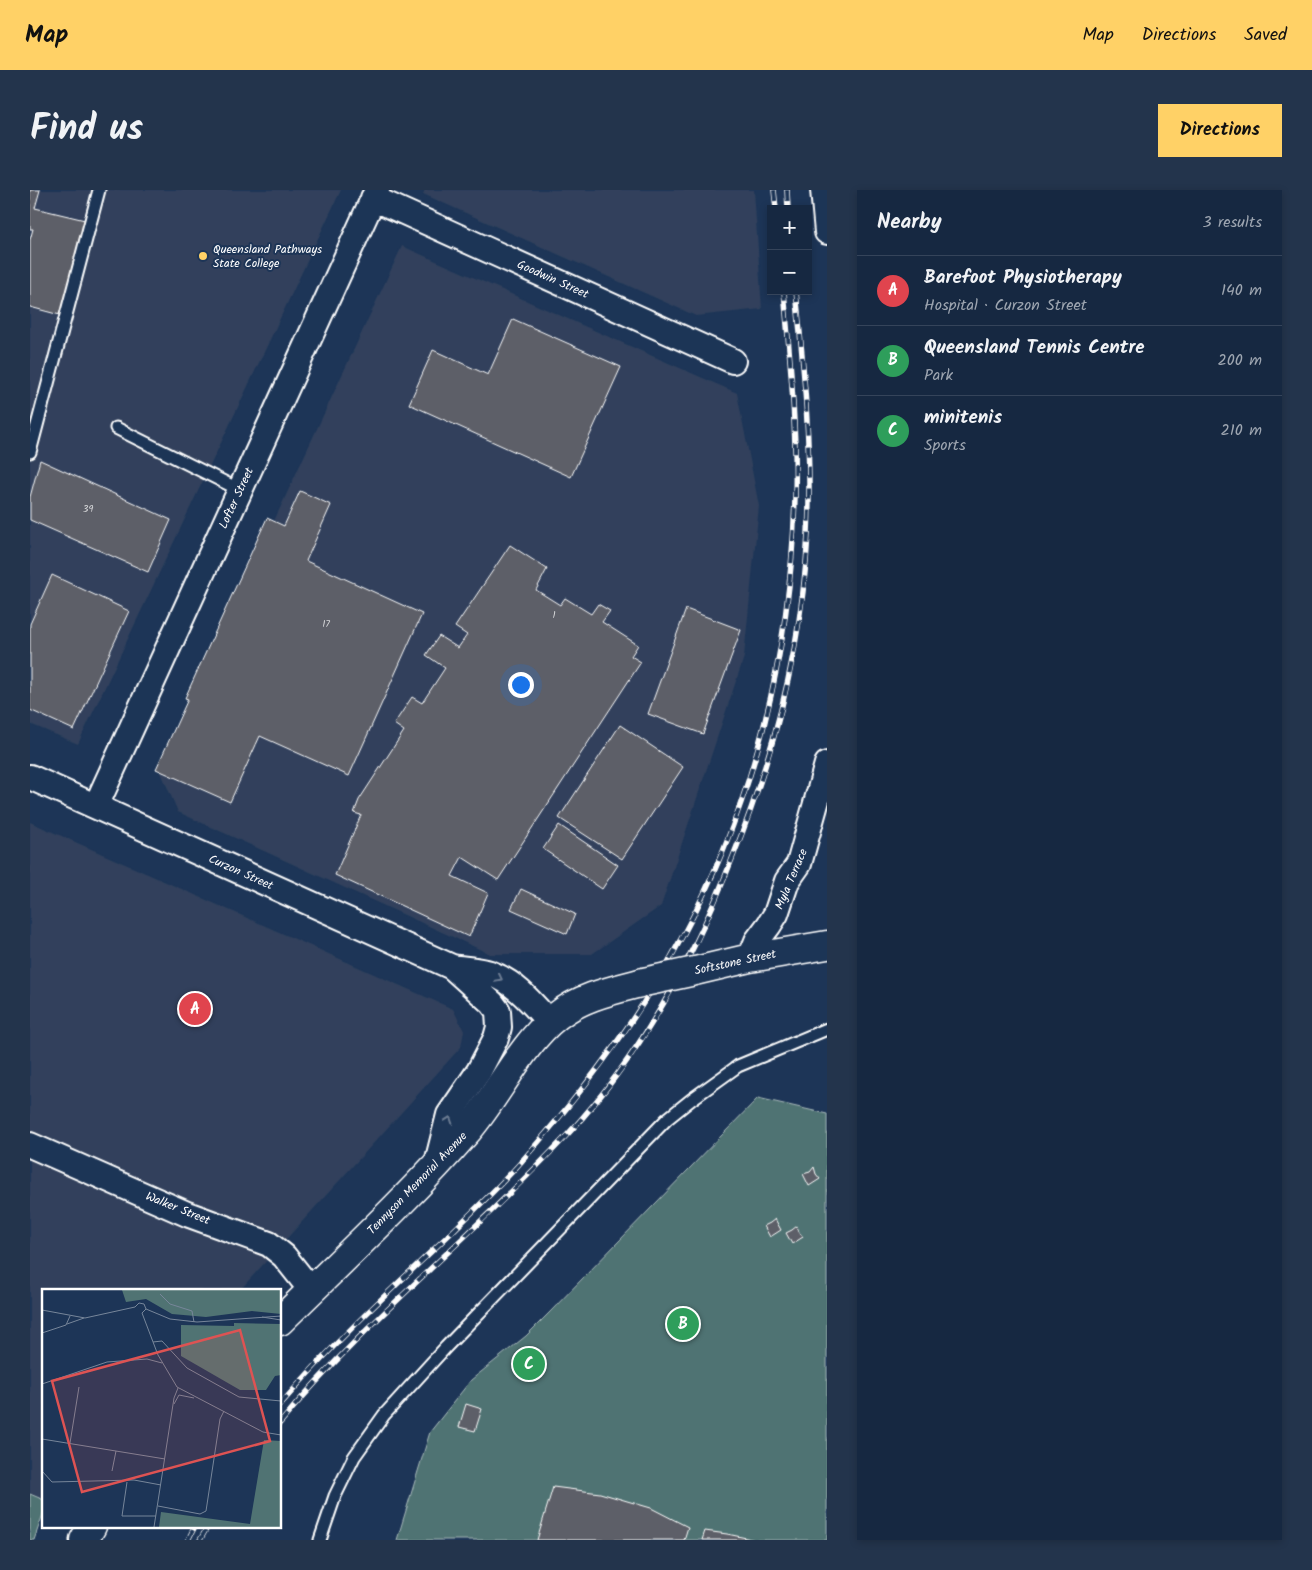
<!DOCTYPE html>
<html lang="en">
<head>
<meta charset="utf-8">
<style>
  :root { --surface:#162841; --page:#23344c; --text:#f1f3f6; --muted:#9ea6b1; --line:#35445a; --accent:#ffd166 }
  body { margin:0; font-family:Kalam,sans-serif; background:var(--page); color:var(--text) }
  .controls { position:absolute; right:15px; top:15px; display:grid; overflow:hidden; border-radius:0px; box-shadow:0 2px 8px #0003 }
  .controls button { width:45px; height:45px; display:grid; place-items:center; padding:0; border:0; border-bottom:1px solid var(--line); background:var(--surface); color:var(--text); font:25px sans-serif }
  .you { position:absolute; left:490px; top:494px; width:18px; height:18px; margin:-12px; border:4px solid #fff; border-radius:50%; background:#1a73e8; box-shadow:0 0 0 8px #1a73e833 }
  .badge { display:grid; place-items:center; width:32px; height:32px; border-radius:50%; background:var(--accent); color:#fff; font-size:16px; font-weight:700 }
  .pin { position:absolute; translate:-50% -50%; border:2px solid #fff; box-shadow:0 1px 5px #0006 }
  .list { margin:0; padding:0; list-style:none }
  h2 { display:flex; justify-content:space-between; align-items:center; height:65px; margin:0; padding:0 20px; font-size:21px }
  h2 small { font-size:16px; font-weight:400; color:var(--muted) }
  .list li { display:grid; grid-template-columns:32px 1fr auto; gap:15px; align-items:center; box-sizing:border-box; height:70px; padding:0 20px; border-top:1px solid var(--line) }
  .list b { display:block; font-size:19px; white-space:nowrap }
  .list p { margin:0; font-size:16px; white-space:nowrap; color:var(--muted) }
  .list em { font-size:16px; font-style:normal; color:var(--muted) }
  .map { position:relative; flex:none; width:797px; height:1350px; overflow:hidden; border-radius:0px }
  header { display:flex; align-items:center; gap:30px; box-sizing:border-box; height:70px; padding:0 25px; background:var(--accent); color:#111 }
  header strong { font-size:24px }
  nav { display:flex; gap:28px; margin-inline-start:auto; font-size:18px }
  .intro { display:flex; align-items:center; justify-content:space-between; box-sizing:border-box; height:120px; padding:0 30px }
  h1 { margin:0; font-size:35px }
  .button { padding:12px 22px; border-radius:0px; background:var(--accent); color:#111; font-size:18px; font-weight:700 }
  main { display:flex; gap:30px; padding:0 30px }
  aside { flex:1; background:var(--surface); border-radius:0px; box-shadow:0 2px 8px #0003 }
  .map>svg:first-child { display:block }
  .built { fill:#30415c }
  .green { fill:#507373; stroke:#a8b9b9 }
  .building { fill:#5d5e67; stroke:#fff }
  .lines { fill:none; stroke-linecap:round; stroke-linejoin:round }
  .service-casing { stroke:#fff; stroke-width:15 }
  .minor-casing { stroke:#fff; stroke-width:28 }
  .secondary-casing { stroke:#fff; stroke-width:31 }
  .service { stroke:#1d3557; stroke-width:11 }
  .minor { stroke:#1d3557; stroke-width:24 }
  .secondary { stroke:#1d3557; stroke-width:28 }
  .rail-casing { stroke:#fff; stroke-width:5.5 }
  .rail { stroke:#1d3557; stroke-width:4; stroke-dasharray:11; stroke-linecap:butt }
  .secondary-bridge-casing { stroke:#fff; stroke-width:31; stroke-linecap:butt }
  .secondary-bridge { stroke:#1d3557; stroke-width:28 }
  .oneway { stroke:#6c7c92 }
  .poi-dot { fill:#ffd166; stroke:#1d3557; stroke-width:2 }
  .labels { text-anchor:middle; stroke-width:4; stroke-linejoin:round; paint-order:stroke }
  .number-label { font-size:10px; fill:#d6d7d9 }
  .poi-label { font-size:12px; fill:#fff; stroke:#1d3557; text-anchor:start }
  .street-label { font-size:12px; fill:#fff; stroke:#1d3557 }
  .inset-road { fill:none; stroke:#77869a; stroke-width:1 }
  .view { fill:#de5353; fill-opacity:0.15; stroke:#de5353; stroke-width:2.5 }
  .inset-edge { fill:none; stroke:#fff; stroke-width:2.5 }
</style>
</head>
<body>
<header>
<strong>Map</strong>
<nav><a>Map</a><a>Directions</a><a>Saved</a></nav>
</header>
<div class="intro"><h1>Find us</h1><a class="button">Directions</a></div>
<main>
<div class="map">
<svg width="797" height="1350" viewBox="0 0 797 1350">
  <rect width="100%" height="100%" fill="#1d3557"/>
  <filter id="ink" filterUnits="userSpaceOnUse"><feTurbulence type="fractalNoise" baseFrequency=".02" numOctaves="2"/><feDisplacementMap in="SourceGraphic" scale="10" xChannelSelector="R" yChannelSelector="G"/><feConvolveMatrix kernelMatrix="1 2 1 2 8 2 1 2 1" color-interpolation-filters="sRGB"/></filter>
  <g filter="url(#ink)">
    <path class="built" d="M 0,0 L 311,0 L 48,554 L 0,534 Z
      M 395,0 L 724,0 L 732,119 L 666,126 L 393,4 Z
      M 372,56 L 707,203 L 729,316 L 714,467 L 631,716 L 562,764 L 460,764 L 148,622 L 129,578 Z
      M 0,632 L 423,819 L 434,841 L 431,857 L 210,1100 L 14,1100 L 14,1310 L 0,1304 Z"/>
    <path class="green" d="M 728,908 L 797,924 L 797,1350 L 367,1350 L 400,1242 L 441,1190 L 496,1146 L 520,1122 Z
      M 0,1304 L 14,1310 L 14,1321 L 4,1350 L 0,1350 Z"/>
    <path class="building" d="M 0,0 L 10,0 L 5,18 L 55,30 L 30,125 L 0,117 L 0,50 L 3,39 L 0,39 Z
      M 483,129 L 591,177 L 541,287 L 379,214 L 403,160 L 458,185 Z
      M 10,270 L 141,330 L 118,382 L 0,330 L 0,307 Z
      M 270,301 L 301,315 L 276,371 L 392,424 L 319,586 L 230,546 L 200,612 L 126,579 L 158,509 L 155,508 L 237,328 L 254,336 Z
      M 480,355 L 517,379 L 506,400 L 530,415 L 535,408 L 561,424 L 568,414 L 580,421 L 572,432 L 608,455 L 601,466 L 611,472 L 468,690 L 432,667 L 422,686 L 458,703 L 439,747 L 305,685 L 331,625 L 324,623 L 329,610 L 374,541 L 364,534 L 382,507 L 392,513 L 415,478 L 396,465 L 409,446 L 428,458 L 437,445 L 425,437 Z
      M 22,385 L 99,421 L 44,540 L 0,520 L 0,434 Z
      M 656,419 L 711,440 L 673,544 L 618,524 Z
      M 590,535 L 653,577 L 592,669 L 529,628 Z
      M 529,635 L 588,675 L 572,699 L 513,659 Z
      M 491,699 L 545,724 L 537,744 L 481,719 Z
      M 784,977 L 786,984 L 790,989 L 779,996 L 773,984 L 780,982 Z
      M 745,1029 L 751,1040 L 740,1047 L 734,1036 L 740,1033 Z
      M 767,1036 L 769,1042 L 773,1047 L 762,1054 L 756,1043 L 762,1040 Z
      M 436,1214 L 452,1219 L 445,1241 L 429,1237 Z
      M 523,1297 L 570,1303 L 621,1318 L 658,1337 L 654,1350 L 507,1350 Z
      M 675,1341 L 697,1344 L 726,1350 L 672,1350 Z"/>
    <g class="lines">
      <g class="service-casing">
        <path id="service" d="M 86,238 L 210,300
          M 0,262 L 69,0
          M 290,1350 L 305,1306 L 324,1267 L 354,1225 L 416,1157 L 637,929 L 662,909 L 708,876 L 797,839"/>
      </g>
      <g class="minor-casing">
        <path id="minor" d="M 793,0 L 797,42
          M 343,8 L 703,171
          M 0,587 L 422,777 C 434,779 448,779 460,783 C 485,792 502,813 519,832
          M 66,616 L 347,0
          M 720,768 L 727,751 L 739,735 L 746,724 L 757,691 L 769,674 L 797,574
          M 0,955 L 157,1024 L 239,1054 L 254,1066 L 281,1100
          M 406,977 L 419,925 L 449,881 L 466,848 L 469,837 L 468,821 L 462,813 L 422,777"/>
      </g>
      <g class="secondary-casing">
        <path id="secondary" d="M 665,781 L 720,768 L 797,755
          M 250,1131 C 314,1068 380,1007 439,939 C 468,905 492,853 527,826 C 552,806 584,800 614,792
          M 54,1350 L 62,1336"/>
      </g>
      <use href="#service" class="service"/>
      <use href="#minor" class="minor"/>
      <use href="#secondary" class="secondary"/>
      <g class="rail-casing">
        <path id="rail" d="M 744,0 L 746,19
          M 757,0 L 758,19
          M 250,1215 C 303,1153 364,1097 423,1041 C 446,1018 470,996 491,972 C 552,903 609,829 652,747 C 725,613 761,459 765,307 C 767,239 760,170 754,101
          M 250,1233 C 337,1129 445,1044 538,944 C 612,864 663,770 702,669 C 744,565 772,457 778,344 C 782,263 774,182 766,101
          M 158,1350 L 165,1336
          M 170,1350 L 178,1336"/>
      </g>
      <use href="#rail" class="rail"/>
      <g class="secondary-bridge-casing">
        <path id="secondary-bridge" d="M 614,792 L 665,781"/>
      </g>
      <use href="#secondary-bridge" class="secondary-bridge"/>
    </g>
    <defs><path id="oneway-chevron" d="M-2-3.5L2.5 0L-2 3.5" fill="none" stroke-width="1.6" stroke-linecap="round" stroke-linejoin="round" transform="scale(1.25)"/></defs>
    <g class="oneway">
      <use href="#oneway-chevron" transform="translate(469 788) rotate(27)"/>
      <use href="#oneway-chevron" transform="translate(419 930) rotate(-71)"/>
    </g>
  </g>
  <circle class="poi-dot" cx="173" cy="66" r="5"/>
  <g class="labels">
    <g class="number-label">
      <text x="58" y="322">39</text>
      <text x="524" y="428">1</text>
      <text x="296" y="437">17</text>
    </g>
    <g class="poi-label">
      <text x="183" y="63">Queensland Pathways<tspan x="183" dy="14">State College</tspan></text>
    </g>
    <g class="street-label">
      <text transform="translate(523 89) rotate(24)" y="4">Goodwin Street</text>
      <text transform="translate(206 308) rotate(-65)" y="4">Lofter Street</text>
      <text transform="translate(211 682) rotate(24)" y="4">Curzon Street</text>
      <text transform="translate(761 689) rotate(-67)" y="4">Myla Terrace</text>
      <text transform="translate(705 772) rotate(-12)" y="4">Softstone Street</text>
      <text transform="translate(387 993) rotate(-46)" y="4">Tennyson Memorial Avenue</text>
      <text transform="translate(148 1018) rotate(22)" y="4">Walker Street</text>
    </g>
  </g>
  <g transform="translate(12 1099)">
    <rect width="239" height="239" fill="#1d3557"/>
    <path d="M 80,1 L 239,1 L 239,25 L 210,22 L 164,28 L 130,25 L 104,10 L 84,13 ZM 192,34 L 239,35 L 239,86 L 233,87 L 224,101 L 198,101 L 139,67 L 139,36 L 192,37 ZM 222,151 L 239,152 L 239,238 L 117,238 L 119,223 L 208,235 Z" fill="#507373"/>
    <path class="inset-road" d="M 118,5 L 128,15 L 150,22 L 152,33M 93,18 L 97,14 L 102,15 L 104,20 L 100,24M 104,20 L 128,30 L 155,33 L 239,27M 0,21 L 43,29 L 93,18M 100,24 L 116,66 L 135,98 L 221,143 L 239,146M 220,28 L 239,31M 25,35 L 42,29M 0,44 L 24,36 L 28,27M 111,53 L 120,52 L 145,79 L 197,108 L 239,112M 0,95 L 65,73 L 105,70 L 120,74M 132,115 L 137,106 L 152,109M 0,150 L 123,170M 28,154 L 37,98M 0,182 L 10,193 L 92,191 L 119,196M 70,182 L 74,162M 85,193 L 80,227 L 114,227M 116,217 L 158,225 L 164,222 L 178,130 L 182,122M 112,238 L 132,109 L 136,99"/>
    <path class="view" d="M 198,41 L 228,152 L 40,203 L 10,92 Z"/>
    <rect width="239" height="239" class="inset-edge"/>
  </g>
</svg>
<div class="controls">
<button>+</button>
<button>−</button>
</div>
<div class="you"></div>
<div class="pin badge" style="left:165px;top:819px;background:#e0444e">A</div>
<div class="pin badge" style="left:653px;top:1134px;background:#2e9e5b">B</div>
<div class="pin badge" style="left:499px;top:1174px;background:#2e9e5b">C</div>
</div>
<aside>
<h2>Nearby<small>3 results</small></h2>
<ul class="list">
<li><span class="badge" style="background:#e0444e">A</span><div><b>Barefoot Physiotherapy</b><p>Hospital · Curzon Street</p></div><em>140 m</em></li>
<li><span class="badge" style="background:#2e9e5b">B</span><div><b>Queensland Tennis Centre</b><p>Park</p></div><em>200 m</em></li>
<li><span class="badge" style="background:#2e9e5b">C</span><div><b>minitenis</b><p>Sports</p></div><em>210 m</em></li>
</ul>
</aside>
</main>
</body>
</html>
